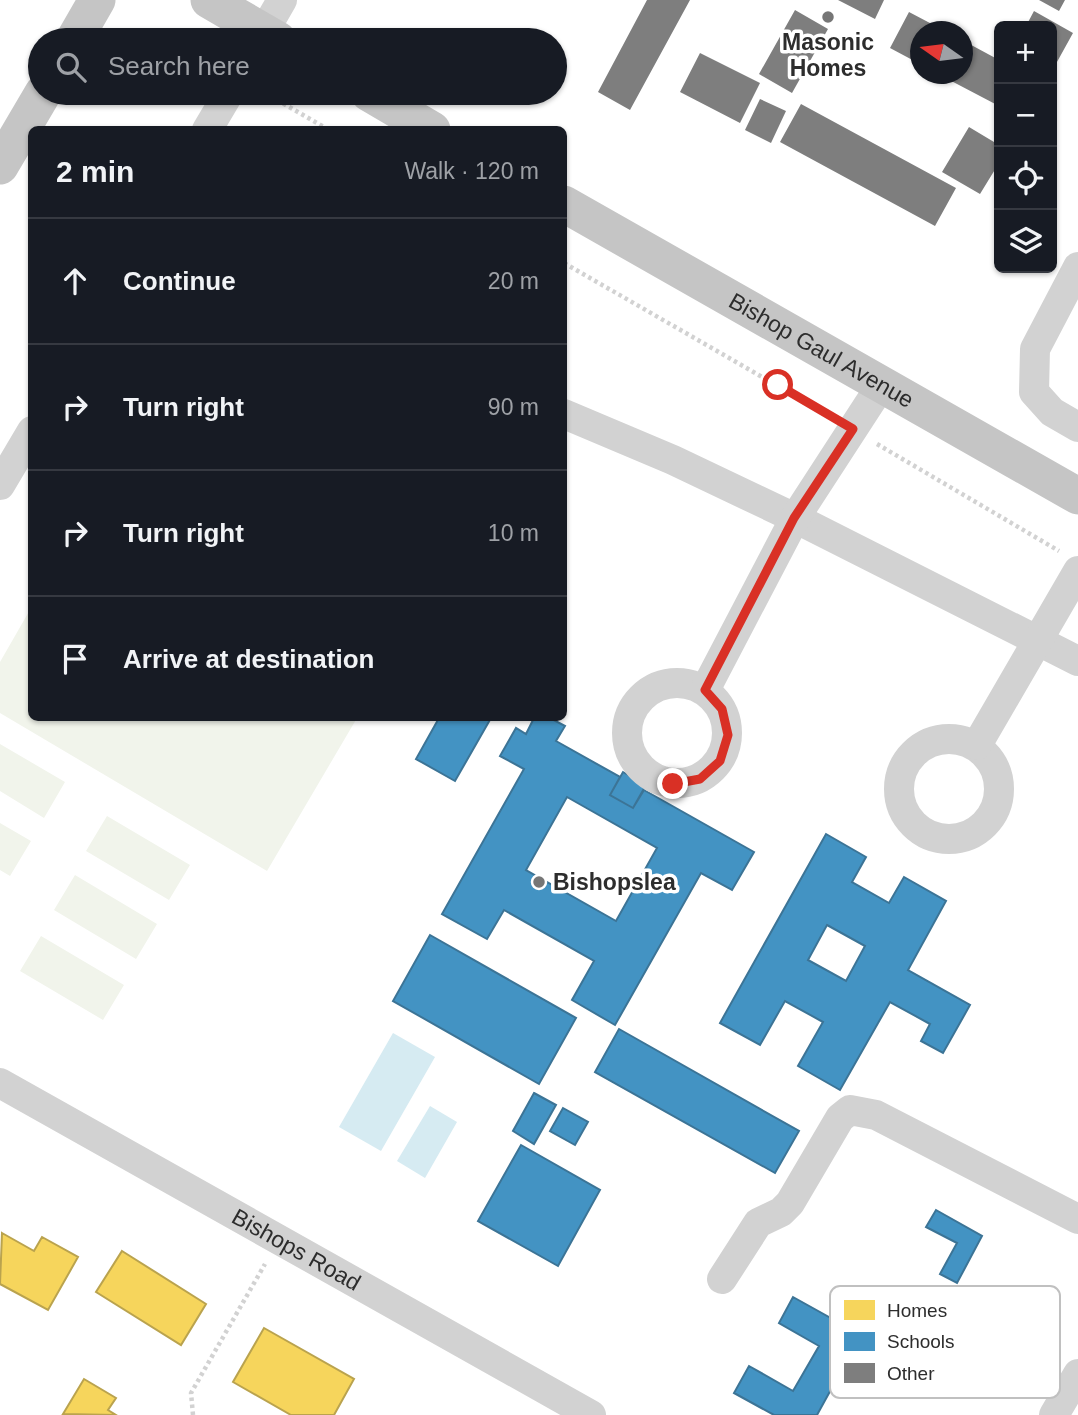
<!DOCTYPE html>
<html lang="en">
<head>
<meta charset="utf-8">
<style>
  :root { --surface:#171b24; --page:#242831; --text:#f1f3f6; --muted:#9ea1a6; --line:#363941 }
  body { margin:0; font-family:Helvetica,sans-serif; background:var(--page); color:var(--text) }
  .controls { position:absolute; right:21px; top:21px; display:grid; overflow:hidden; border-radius:10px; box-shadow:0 2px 5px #0004 }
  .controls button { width:63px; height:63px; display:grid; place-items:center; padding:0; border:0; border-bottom:2px solid var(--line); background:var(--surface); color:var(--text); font:35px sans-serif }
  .compass { position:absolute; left:910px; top:21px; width:63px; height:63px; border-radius:50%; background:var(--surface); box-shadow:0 2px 5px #0004; rotate:284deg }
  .stop { position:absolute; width:21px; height:21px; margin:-16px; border:5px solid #d93025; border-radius:50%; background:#fff }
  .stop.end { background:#d93025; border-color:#fff; box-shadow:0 2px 7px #0008 }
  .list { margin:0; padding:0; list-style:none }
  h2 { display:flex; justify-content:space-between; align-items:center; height:91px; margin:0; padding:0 28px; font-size:30px }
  h2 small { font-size:23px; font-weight:400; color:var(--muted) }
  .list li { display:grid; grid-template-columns:46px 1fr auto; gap:21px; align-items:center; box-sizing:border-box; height:126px; padding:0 28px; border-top:2px solid var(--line) }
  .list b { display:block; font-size:26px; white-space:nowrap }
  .list em { font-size:23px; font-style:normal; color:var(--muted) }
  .icon { flex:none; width:38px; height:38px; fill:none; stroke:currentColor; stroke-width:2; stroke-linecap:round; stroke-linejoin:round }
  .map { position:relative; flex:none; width:1078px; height:1415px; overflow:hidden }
  .search { position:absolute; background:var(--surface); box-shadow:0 2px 5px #0004; left:28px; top:28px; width:539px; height:77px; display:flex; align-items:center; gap:18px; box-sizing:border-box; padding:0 24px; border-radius:38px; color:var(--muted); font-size:26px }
  .panel { position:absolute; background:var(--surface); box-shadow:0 2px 5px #0004; left:28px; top:126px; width:539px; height:595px; border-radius:10px }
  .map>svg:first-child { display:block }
  .green { fill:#f1f4eb }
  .water { fill:#d6ebf2 }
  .homes { fill:#f6d55c; stroke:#baa34e; stroke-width:2 }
  .schools { fill:#4393c3; stroke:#3c7496; stroke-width:2; fill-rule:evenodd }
  .building { fill:#7e7e7e }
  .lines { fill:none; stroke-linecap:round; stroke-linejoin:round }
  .path { stroke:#d2d2d2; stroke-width:4.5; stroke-dasharray:3.5 3.5; stroke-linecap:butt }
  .minor { stroke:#d2d2d2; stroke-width:30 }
  .major { stroke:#c5c5c5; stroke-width:37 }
  .route { stroke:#d93025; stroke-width:9 }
  .poi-dot { fill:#767676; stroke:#fff; stroke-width:2.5 }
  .labels { text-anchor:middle; stroke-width:7; stroke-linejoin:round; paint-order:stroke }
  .poi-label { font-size:23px; font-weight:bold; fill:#2d2d2d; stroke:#fff }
  .street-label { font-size:23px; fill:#2d2d2d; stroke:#fff }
  .key { fill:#fff; stroke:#c0c0c0; stroke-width:2 }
  .key-label { font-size:19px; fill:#2d2d2d }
</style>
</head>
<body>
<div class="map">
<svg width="1078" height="1415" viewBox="0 0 1078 1415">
  <rect width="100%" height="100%" fill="#fff"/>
  <path class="green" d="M 31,608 L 32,718 L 357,718 L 267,871 L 0,713 L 0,662 Z
    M 0,744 L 65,782 L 44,818 L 0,791 Z
    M 107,816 L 190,865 L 169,900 L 86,851 Z
    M 0,823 L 31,841 L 10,876 L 0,870 Z
    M 75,875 L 157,924 L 136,959 L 54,910 Z
    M 41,936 L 124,985 L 103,1020 L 20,971 Z"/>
  <path class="water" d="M 393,1033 L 435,1057 L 381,1151 L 339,1127 Z
    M 430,1106 L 457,1122 L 425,1178 L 397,1161 Z"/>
  <path class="homes" d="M 2,1233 L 34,1251 L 42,1237 L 78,1257 L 48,1310 L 0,1284 Z
    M 122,1251 L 206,1304 L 181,1345 L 96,1292 Z
    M 264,1328 L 354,1379 L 334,1415 L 291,1415 L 233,1382 Z
    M 84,1379 L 116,1398 L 108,1410 L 116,1415 L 63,1414 Z"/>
  <path class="schools" d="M 439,718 L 491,718 L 455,781 L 416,759 Z
    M 534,718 L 550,718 L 565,726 L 556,741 L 620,777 L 610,795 L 633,808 L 644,790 L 754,852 L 732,890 L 701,873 L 615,1025 L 572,1000 L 594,961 L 504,910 L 487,939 L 442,914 L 524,769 L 500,756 L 516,728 L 526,734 ZM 567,797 L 657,848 L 616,921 L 526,870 Z
    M 623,772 L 646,785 L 633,808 L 610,795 Z
    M 826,834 L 866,857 L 852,882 L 889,903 L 904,877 L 946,901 L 908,970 L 970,1005 L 943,1053 L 921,1041 L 930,1024 L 890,1002 L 840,1090 L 798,1066 L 823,1022 L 785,1001 L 760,1045 L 720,1023 ZM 827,925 L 865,946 L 846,981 L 808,960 Z
    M 430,935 L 576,1018 L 539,1084 L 393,1001 Z
    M 619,1029 L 799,1131 L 775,1173 L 595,1072 Z
    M 534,1093 L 556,1105 L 534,1144 L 513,1131 Z
    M 563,1108 L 588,1122 L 575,1145 L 550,1131 Z
    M 521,1145 L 600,1190 L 558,1266 L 478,1221 Z
    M 936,1210 L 982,1236 L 957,1283 L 940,1274 L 957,1243 L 926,1227 Z
    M 793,1297 L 861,1335 L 817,1415 L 774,1415 L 734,1393 L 749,1366 L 793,1391 L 819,1346 L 779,1323 Z"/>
  <path class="building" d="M 647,0 L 690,0 L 630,110 L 598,92 Z
    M 838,0 L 884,0 L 875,19 Z
    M 1039,0 L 1065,0 L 1059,11 Z
    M 795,10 L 828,29 L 792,93 L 759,74 Z
    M 1034,11 L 1073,33 L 1052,71 L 1052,26 L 1026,26 Z
    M 909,12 L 947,32 L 920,32 L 920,64 L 890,48 Z
    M 962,40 L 999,60 L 999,106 L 938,74 L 962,74 Z
    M 700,53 L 760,83 L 740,123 L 680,92 Z
    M 760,99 L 786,111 L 771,143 L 745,130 Z
    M 801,104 L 956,188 L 935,226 L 780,142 Z
    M 969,127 L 999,145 L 999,163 L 980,194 L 942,172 Z"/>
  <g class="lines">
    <path class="path" d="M 265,93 L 329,130
      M 564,263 L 830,416
      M 877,444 L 1059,551
      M 193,1415 L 191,1393 L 265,1264"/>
    <g class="minor">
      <path d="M 259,40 L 282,0"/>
      <path d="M 207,130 L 229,93"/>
      <path d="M 1078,267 L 1035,349 L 1034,392 L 1052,412 L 1078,427"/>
      <path d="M 564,414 L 673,460 L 795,518 L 1078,661"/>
      <path d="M 0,485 L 32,431"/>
      <circle cx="677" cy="733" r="50"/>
      <path d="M 705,690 L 795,518 L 882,384"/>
      <circle cx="949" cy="789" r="50"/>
      <path d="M 977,745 L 1078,571"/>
      <path id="s1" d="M 0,1083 L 591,1415"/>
      <path d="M 722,1279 L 758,1223 L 781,1212 L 790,1203 L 840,1118 L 850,1110 L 876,1115 L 1078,1219"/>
      <path d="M 1054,1415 L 1078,1374"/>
    </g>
    <g class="major">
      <path d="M 209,0 L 278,40"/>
      <path d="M 74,40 L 97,0"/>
      <path d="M 369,93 L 432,130"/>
      <path d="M 0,166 L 43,93"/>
      <path id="s2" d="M 564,204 L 1078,496"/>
    </g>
  </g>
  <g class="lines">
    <path class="route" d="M 673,784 L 700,779 L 720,761 L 728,735 L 722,709 L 705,690 L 794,518 L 853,429 L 778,385"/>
  </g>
  <g class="poi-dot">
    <circle cx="828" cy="17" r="7"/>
    <circle cx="539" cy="882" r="7"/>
  </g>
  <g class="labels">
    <g class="poi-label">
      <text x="828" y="50">Masonic<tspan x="828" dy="26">Homes</tspan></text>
      <text x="553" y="890" text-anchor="start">Bishopslea</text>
    </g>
    <g class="street-label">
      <text dy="8" stroke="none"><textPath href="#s2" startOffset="296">Bishop Gaul Avenue</textPath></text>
      <text dy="8" stroke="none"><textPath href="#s1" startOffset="340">Bishops Road</textPath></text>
    </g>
  </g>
  <rect x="830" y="1286" width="230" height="112" rx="10" class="key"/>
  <rect x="844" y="1300" width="31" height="20" fill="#f6d55c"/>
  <rect x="844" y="1332" width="31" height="19" fill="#4393c3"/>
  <rect x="844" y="1363" width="31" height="20" fill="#7e7e7e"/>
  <g class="key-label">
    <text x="887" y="1317">Homes</text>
    <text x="887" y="1348">Schools</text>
    <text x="887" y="1380">Other</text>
  </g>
</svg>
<div class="controls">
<button>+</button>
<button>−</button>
<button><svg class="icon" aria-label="locate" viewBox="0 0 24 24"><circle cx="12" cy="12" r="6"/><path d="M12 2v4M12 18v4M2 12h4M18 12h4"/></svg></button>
<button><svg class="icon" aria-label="layers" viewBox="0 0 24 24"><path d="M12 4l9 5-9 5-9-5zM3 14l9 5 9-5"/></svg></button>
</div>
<svg class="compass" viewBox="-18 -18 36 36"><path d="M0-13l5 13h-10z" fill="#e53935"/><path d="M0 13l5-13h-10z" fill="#9ea1a6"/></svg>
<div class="stop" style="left:778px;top:385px"></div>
<div class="stop end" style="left:673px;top:784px"></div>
<div class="search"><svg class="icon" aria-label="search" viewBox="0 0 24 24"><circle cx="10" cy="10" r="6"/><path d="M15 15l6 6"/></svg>Search here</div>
<section class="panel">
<h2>2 min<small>Walk · 120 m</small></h2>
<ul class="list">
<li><svg class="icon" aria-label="ahead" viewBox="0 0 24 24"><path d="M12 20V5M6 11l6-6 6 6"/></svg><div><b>Continue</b></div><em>20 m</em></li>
<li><svg class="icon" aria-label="right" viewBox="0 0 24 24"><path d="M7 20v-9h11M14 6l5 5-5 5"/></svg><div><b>Turn right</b></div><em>90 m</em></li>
<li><svg class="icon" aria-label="right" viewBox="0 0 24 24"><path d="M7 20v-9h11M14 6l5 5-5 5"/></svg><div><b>Turn right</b></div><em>10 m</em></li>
<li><svg class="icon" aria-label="arrive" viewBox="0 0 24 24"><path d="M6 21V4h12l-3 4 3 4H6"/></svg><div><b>Arrive at destination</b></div></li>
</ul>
</section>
</div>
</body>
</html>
